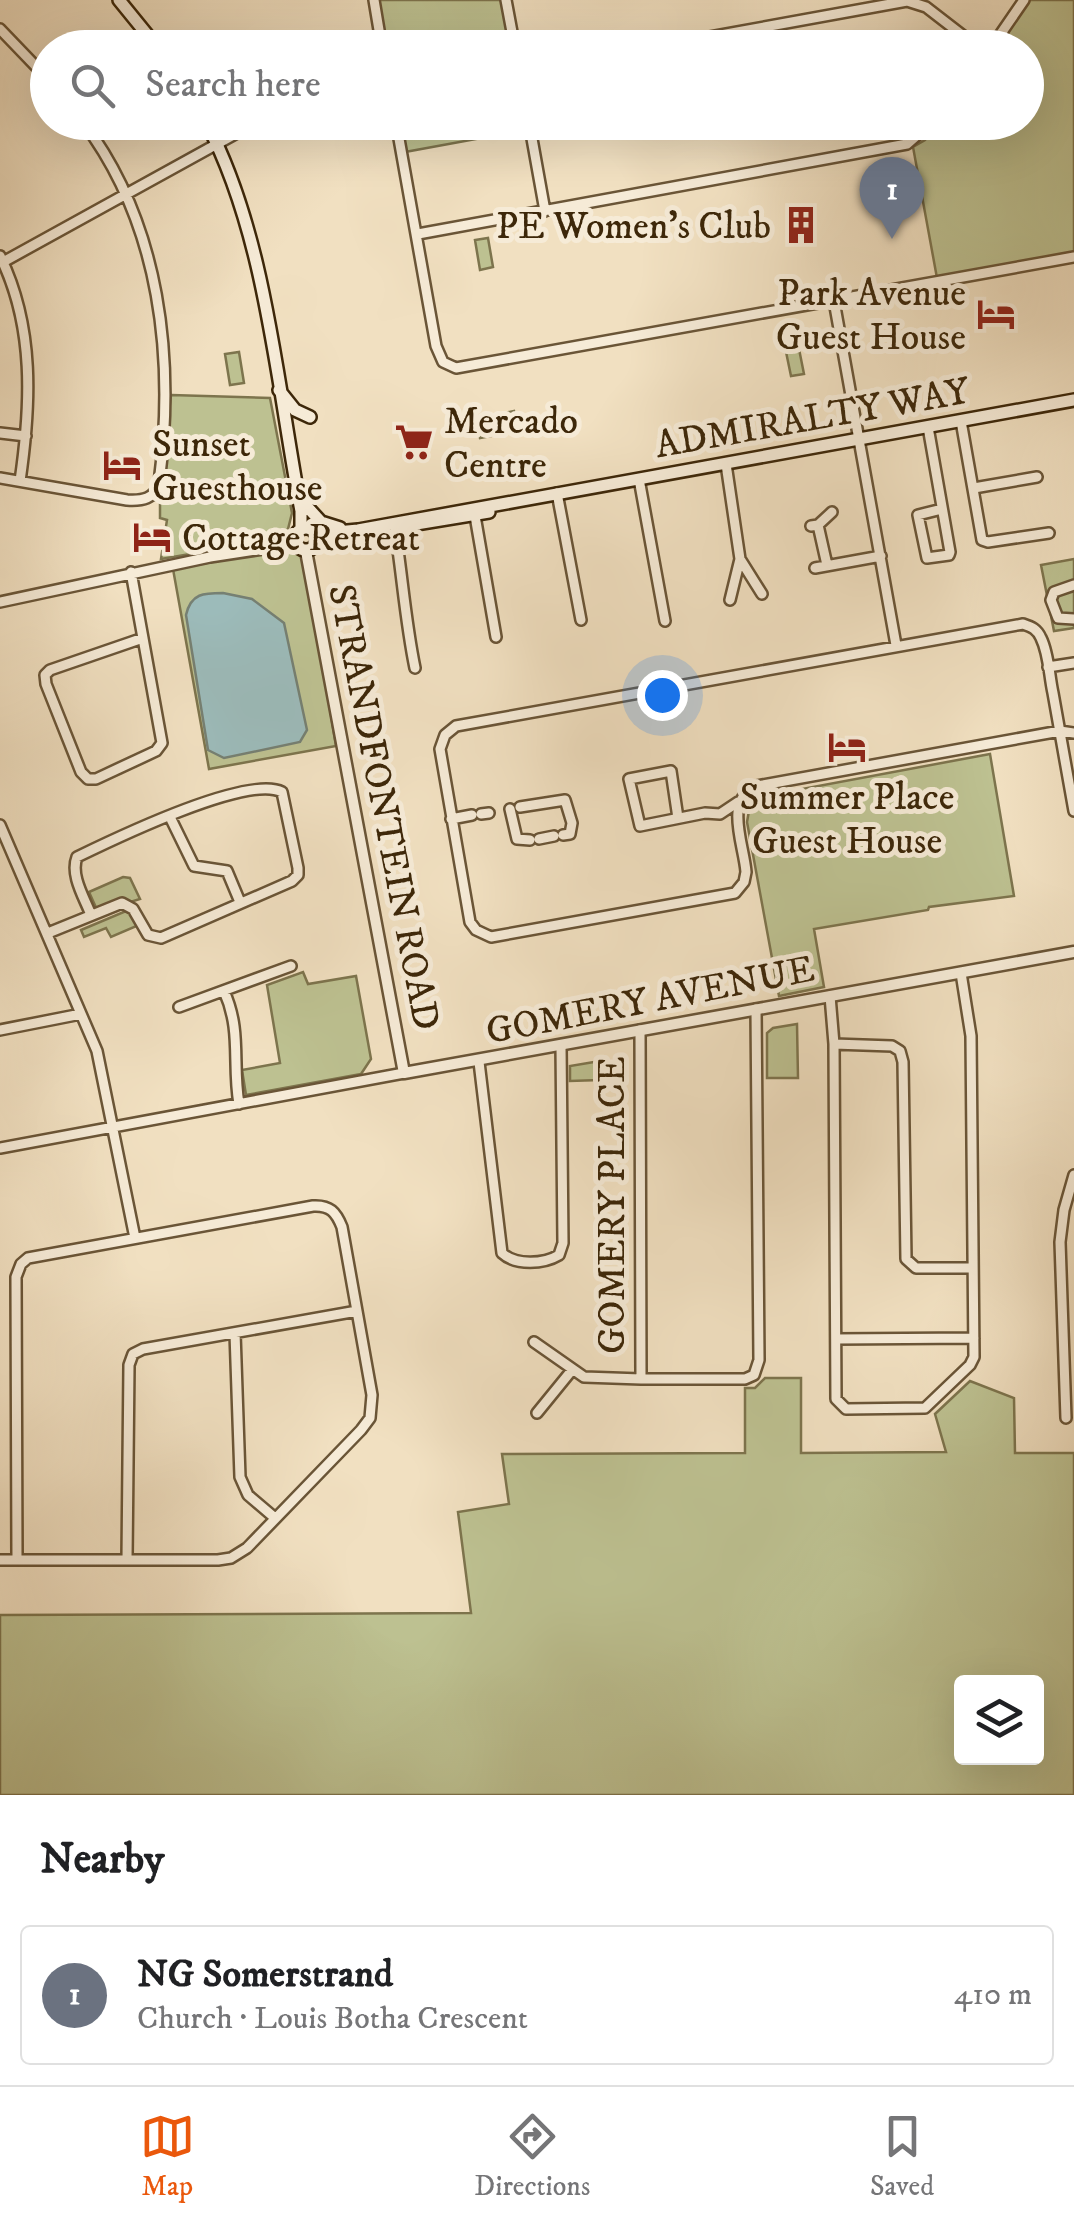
<!DOCTYPE html>
<html lang="en">
<head>
<meta charset="utf-8">
<style>
  :root { --surface:#fff; --page:#f6f6f6; --text:#202124; --muted:#757577; --line:#e0e0e0; --accent:#ea580c }
  body { margin:0; font-family:"IM FELL DW Pica",serif; background:var(--page); color:var(--text) }
  .controls { position:absolute; right:30px; bottom:30px; display:grid; overflow:hidden; border-radius:10px; box-shadow:0 10px 40px #0002 }
  .controls button { width:90px; height:90px; display:grid; place-items:center; padding:0; border:0; border-bottom:2px solid var(--line); background:var(--surface); color:var(--text); font:50px sans-serif }
  .you { position:absolute; left:662px; top:695px; width:35px; height:35px; margin:-25px; border:8px solid #fff; border-radius:50%; background:#1a73e8; box-shadow:0 0 0 15px #1a73e833 }
  .badge { display:grid; place-items:center; width:65px; height:65px; border-radius:50%; background:var(--accent); color:#fff; font-size:32px; font-weight:700 }
  .pin { position:absolute; translate:-50% -82px; filter:drop-shadow(0 2px 5px #0008) }
  .pin::after { content:''; position:absolute; top:52px; width:35px; height:30px; background:inherit; clip-path:polygon(0 0,100% 0,50% 100%) }
  .list { margin:0; padding:0; list-style:none }
  h2 { display:flex; justify-content:space-between; align-items:center; height:130px; margin:0; padding:0 40px; font-size:42px }
  h2 small { font-size:32px; font-weight:400; color:var(--muted) }
  .list li { display:grid; grid-template-columns:65px 1fr auto; gap:30px; align-items:center; box-sizing:border-box; height:140px; margin:0 20px 20px; padding:0 20px; border:2px solid var(--line); border-radius:10px }
  .list b { display:block; font-size:38px; white-space:nowrap }
  .list p { margin:0; font-size:32px; white-space:nowrap; color:var(--muted) }
  .list em { font-size:32px; font-style:normal; color:var(--muted) }
  .icon { flex:none; width:55px; height:55px; fill:none; stroke:currentColor; stroke-width:2; stroke-linecap:round; stroke-linejoin:round }
  .map { position:relative; flex:none; width:1074px; height:1795px; overflow:hidden }
  .search { position:absolute; background:var(--surface); box-shadow:0 10px 40px #0002; left:30px; right:30px; top:30px; height:110px; display:flex; align-items:center; gap:25px; box-sizing:border-box; padding:0 35px; border-radius:55px; color:var(--muted); font-size:38px }
  .sheet { height:290px; background:var(--surface) }
  nav { display:flex; justify-content:space-around; align-items:center; box-sizing:border-box; height:140px; border-top:2px solid var(--line); background:var(--surface); font-size:28px; color:var(--muted) }
  nav a { display:grid; justify-items:center; gap:5px }
  nav .on { color:var(--accent) }
  .map>svg:first-child { display:block }
  .green { fill:#bdc191; stroke:#7d744d; stroke-width:2.5; fill-rule:evenodd }
  .water { fill:#9cbbba; stroke:#768073; stroke-width:2.5 }
  .lines { fill:none; stroke-linecap:round; stroke-linejoin:round }
  .minor-casing { stroke:#6a5537; stroke-width:14 }
  .tertiary-casing { stroke:#6a5537; stroke-width:15 }
  .secondary-casing { stroke:#3d2709; stroke-width:16 }
  .minor { stroke:#f6ebd7; stroke-width:9 }
  .tertiary { stroke:#f6ebd7; stroke-width:10 }
  .secondary { stroke:#f6ebd7; stroke-width:11 }
  .labels { text-anchor:middle; stroke-width:10; stroke-linejoin:round; paint-order:stroke }
  .poi-label { font-size:38px; fill:#3d2709; stroke:#f6ebd7; text-anchor:start }
  .street-label { font-size:38px; fill:#3d2709; stroke:#f6ebd7 }
</style>
</head>
<body>
<div class="map">
<svg width="1074" height="1795" viewBox="0 0 1074 1795">
  <rect width="100%" height="100%" fill="#f1e0c1"/>
  <filter id="stains"><feTurbulence type="fractalNoise" baseFrequency=".002" numOctaves="4"/><feColorMatrix values="0 0 0 0 .2 0 0 0 0 .09 0 0 0 0 .02 0 0 0 .5 -.17"/></filter>
  <radialGradient id="worn" r=".72"><stop offset=".6" stop-color="#630" stop-opacity="0"/><stop offset="1" stop-color="#630" stop-opacity=".3"/></radialGradient>
  <path class="green" d="M 377,0 L 501,0 L 510,47 L 386,47 Z
    M 1029,0 L 1074,0 L 1074,253 L 937,278 L 913,147 L 925,140 L 939,123 L 1026,122 L 1026,48 L 997,47 Z
    M 400,123 L 523,123 L 525,130 L 405,152 Z
    M 488,238 L 493,267 L 480,270 L 475,240 Z
    M 798,344 L 804,374 L 791,376 L 785,347 Z
    M 239,352 L 244,383 L 230,385 L 225,354 Z
    M 171,395 L 270,398 L 292,513 L 288,529 L 278,539 L 161,559 L 167,520 L 160,518 L 160,490 Z
    M 514,411 L 518,431 L 480,438 L 476,419 Z
    M 285,549 L 299,553 L 306,562 L 336,746 L 209,769 L 173,569 Z
    M 1074,559 L 1074,628 L 1054,631 L 1041,565 Z
    M 990,754 L 1014,896 L 929,907 L 928,910 L 814,929 L 824,987 L 779,996 L 747,822 L 750,805 L 759,797 Z
    M 123,877 L 130,878 L 140,899 L 98,912 L 89,892 Z
    M 126,911 L 130,911 L 139,925 L 111,937 L 106,928 L 84,937 L 81,930 Z
    M 303,972 L 308,984 L 356,976 L 371,1059 L 361,1074 L 246,1095 L 242,1070 L 280,1063 L 267,985 Z
    M 797,1024 L 798,1078 L 767,1078 L 767,1033 L 773,1028 Z
    M 600,1061 L 600,1080 L 570,1081 L 570,1066 Z
    M 765,1378 L 801,1378 L 801,1453 L 946,1452 L 935,1414 L 970,1381 L 1014,1398 L 1015,1453 L 1074,1453 L 1074,1795 L 0,1795 L 0,1615 L 471,1613 L 458,1512 L 509,1504 L 502,1454 L 745,1453 L 745,1388 L 755,1388 ZM 962,1682 L 1036,1682 L 1036,1758 L 962,1758 Z"/>
  <path class="water" d="M 223,593 L 252,599 L 284,623 L 307,730 L 300,742 L 224,758 L 208,750 L 186,615 C 191,593 204,593 223,593 Z"/>
  <g class="lines">
    <g class="minor-casing">
      <path id="minor" d="M 374,0 L 382,48
        M 506,0 L 515,48
        M 0,29 L 48,79
        M 649,48 L 907,1 L 926,7 L 979,48
        M 991,48 L 1024,0
        M 396,122 L 436,346 L 443,362 L 456,368 L 1074,257
        M 529,122 L 545,211
        M 418,234 L 907,144 L 932,122
        M 0,256 C 35,327 31,405 20,481
        M 3,262 L 257,122
        M 834,301 L 896,645
        M 961,421 L 982,540 L 988,542 L 1049,533
        M 928,427 L 950,552 L 949,555 L 927,558 L 918,515 L 942,509
        M 0,433 L 26,436
        M 726,464 L 740,559 L 730,600
        M 0,478 L 127,500 C 142,501 155,499 159,483 C 175,359 161,225 83,122
        M 639,479 L 665,621
        M 974,488 L 1037,477
        M 557,493 L 581,620
        M 474,510 L 496,637
        M 394,523 C 402,571 405,620 415,668
        M 818,525 L 832,512
        M 811,526 L 818,525 L 827,565
        M 740,559 L 762,594
        M 815,568 L 881,556
        M 131,572 L 162,743 L 156,751 L 96,779 L 88,779 L 81,772 L 46,684 L 45,675 L 50,670 L 143,638
        M 1074,585 L 1054,592 L 1051,600 L 1058,618 L 1074,619
        M 0,602 L 210,557 L 296,544
        M 1048,667 L 1074,663
        M 1074,733 L 1060,731 L 757,786 C 723,800 744,844 746,872 L 744,882 L 735,893 L 491,937 L 476,930 L 470,922 L 440,749 L 445,735 L 456,726 L 1023,624 C 1032,627 1037,629 1041,638 C 1049,654 1049,675 1053,693 C 1060,732 1067,772 1074,811
        M 520,807 L 565,800 L 572,823 L 570,834 L 563,835
        M 510,809 L 517,839 L 530,840
        M 481,814 L 489,813
        M 170,817 L 194,866 L 227,871 L 240,902
        M 678,818 L 671,771 L 629,779 L 640,826 L 705,813 L 720,814 L 738,802
        M 451,819 L 472,815
        M 0,825 L 97,1051 L 135,1238
        M 539,839 L 554,836
        M 48,933 L 122,903 L 133,909 L 148,935 L 161,938 L 292,881 L 298,875 L 298,868 L 282,792 C 248,774 114,839 77,857 C 70,875 84,897 91,915
        M 224,991 C 242,1031 232,1063 239,1104
        M 830,996 L 834,1044 L 836,1399 L 846,1409 L 925,1408 L 970,1365 L 974,1357 L 971,1036 L 961,973
        M 179,1007 L 291,966
        M 0,1030 L 81,1014
        M 640,1030 L 641,1379 L 745,1379 L 754,1375 L 759,1360 L 756,1009
        M 834,1044 L 892,1046 L 900,1051 L 903,1062 L 906,1259 L 916,1268 L 973,1268
        M 479,1062 L 502,1253 C 516,1266 544,1264 559,1255 L 563,1243 L 561,1046
        M 0,1148 L 404,1073
        M 235,1333 L 240,1477 L 248,1495 L 275,1518
        M 836,1339 L 974,1338
        M 534,1342 L 584,1377 L 641,1379
        M 537,1413 L 572,1370
        M 1066,1418 L 1060,1242 L 1064,1210 L 1074,1175
        M 127,1559 L 129,1365 L 133,1354 L 143,1349 L 357,1311
        M 0,1560 L 218,1560 L 231,1558 L 247,1548 L 361,1430 L 370,1418 L 372,1395 L 342,1227 C 336,1212 330,1205 313,1206 L 28,1258 L 21,1264 L 16,1277 L 17,1560"/>
    </g>
    <g class="tertiary-casing">
      <path id="tertiary" d="M 306,551 L 404,1073 L 1074,952"/>
    </g>
    <g class="secondary-casing">
      <path id="secondary" d="M 119,0 L 158,48
        M 206,122 C 266,235 277,386 301,511 L 301,529
        M 279,390 L 295,410 L 310,417
        M 300,499 L 321,522 L 340,528
        M 404,526 L 489,512
        M295 539a11 11 0 1 1 22 0a11 11 0 1 1-22 0Z
        M 316,534 L 358,530 L 1074,400"/>
    </g>
    <use href="#minor" class="minor"/>
    <use href="#tertiary" class="tertiary"/>
    <use href="#secondary" class="secondary"/>
  </g>
  <defs>
    <g id="building-bare" transform="scale(3)"><path d="M-4-6H4V6H1V3H-1V6H-4ZM-2.5-4.3h1.7v1.8h-1.7ZM.8-4.3h1.7v1.8H.8ZM-2.5-1h1.7V.8h-1.7ZM.8-1h1.7V.8H.8Z" fill="#8f2418" stroke="#f6ebd7" stroke-width="2.5" paint-order="stroke"/></g>
    <g id="hotel-bare" transform="scale(3)"><path d="M-6-4.5h1.5V1H6V5H4.5V3h-9V5H-6ZM-4 0a1.8 1.8 0 1 1 3.6 0ZM.5 0V-2.5h3Q6-2.5 6 0Z" fill="#8f2418" stroke="#f6ebd7" stroke-width="2.5" paint-order="stroke"/></g>
    <g id="supermarket-bare" transform="scale(3)"><path d="M-6-5.5h2.5l.6 2H6L4.5 2H-2.5L-4.4-4H-6ZM-1.5 3.2a1.3 1.3 0 1 0 .1 0ZM3 3.2a1.3 1.3 0 1 0 .1 0Z" fill="#8f2418" stroke="#f6ebd7" stroke-width="2.5" paint-order="stroke"/></g>
  </defs>
  <g fill-rule="evenodd">
    <use href="#building-bare" x="801" y="225"/>
    <use href="#hotel-bare" x="996" y="314"/>
    <use href="#supermarket-bare" x="414" y="442"/>
    <use href="#hotel-bare" x="122" y="465"/>
    <use href="#hotel-bare" x="152" y="537"/>
    <use href="#hotel-bare" x="847" y="747"/>
  </g>
  <g class="labels">
    <g class="poi-label">
      <text x="771" y="238" text-anchor="end">PE Women’s Club</text>
      <text x="966" y="305" text-anchor="end">Park Avenue<tspan x="966" dy="44">Guest House</tspan></text>
      <text x="444" y="433">Mercado<tspan x="444" dy="44">Centre</tspan></text>
      <text x="152" y="456">Sunset<tspan x="152" dy="44">Guesthouse</tspan></text>
      <text x="182" y="550">Cottage Retreat</text>
      <text x="847" y="809" text-anchor="middle">Summer Place<tspan x="847" dy="44">Guest House</tspan></text>
    </g>
    <g class="street-label">
      <text transform="translate(812 417) rotate(-10)" y="13">ADMIRALTY WAY</text>
      <text transform="translate(385 807) rotate(79)" y="13">STRANDFONTEIN ROAD</text>
      <text transform="translate(650 999) rotate(-11)" y="13">GOMERY AVENUE</text>
      <text transform="translate(611 1205) rotate(-90)" y="13">GOMERY PLACE</text>
    </g>
  </g>
  <rect width="100%" height="100%" filter="url(#stains)"/>
  <rect width="100%" height="100%" fill="url(#worn)"/>
</svg>
<div class="controls">
<button><svg class="icon" aria-label="layers" viewBox="0 0 24 24"><path d="M12 4l9 5-9 5-9-5zM3 14l9 5 9-5"/></svg></button>
</div>
<div class="you"></div>
<div class="pin badge" style="left:892px;top:239px;background:#6b7280">1</div>
<div class="search"><svg class="icon" aria-label="search" viewBox="0 0 24 24"><circle cx="10" cy="10" r="6"/><path d="M15 15l6 6"/></svg>Search here</div>
</div>
<section class="sheet">
<h2>Nearby<small></small></h2>
<ul class="list">
<li><span class="badge" style="background:#6b7280">1</span><div><b>NG Somerstrand</b><p>Church · Louis Botha Crescent</p></div><em>410 m</em></li>
</ul>
</section>
<nav>
<a class="on"><svg class="icon" aria-label="map" viewBox="0 0 24 24"><path d="M3 6l6-2 6 2 6-2v14l-6 2-6-2-6 2zM9 4v14M15 6v14"/></svg>Map</a>
<a><svg class="icon" aria-label="directions" viewBox="0 0 24 24"><path d="M12 3l9 9-9 9-9-9zM9 14v-3h6M13 9l2 2-2 2"/></svg>Directions</a>
<a><svg class="icon" aria-label="saved" viewBox="0 0 24 24"><path d="M7 4h10v16l-5-4-5 4z"/></svg>Saved</a>
</nav>
</body>
</html>
